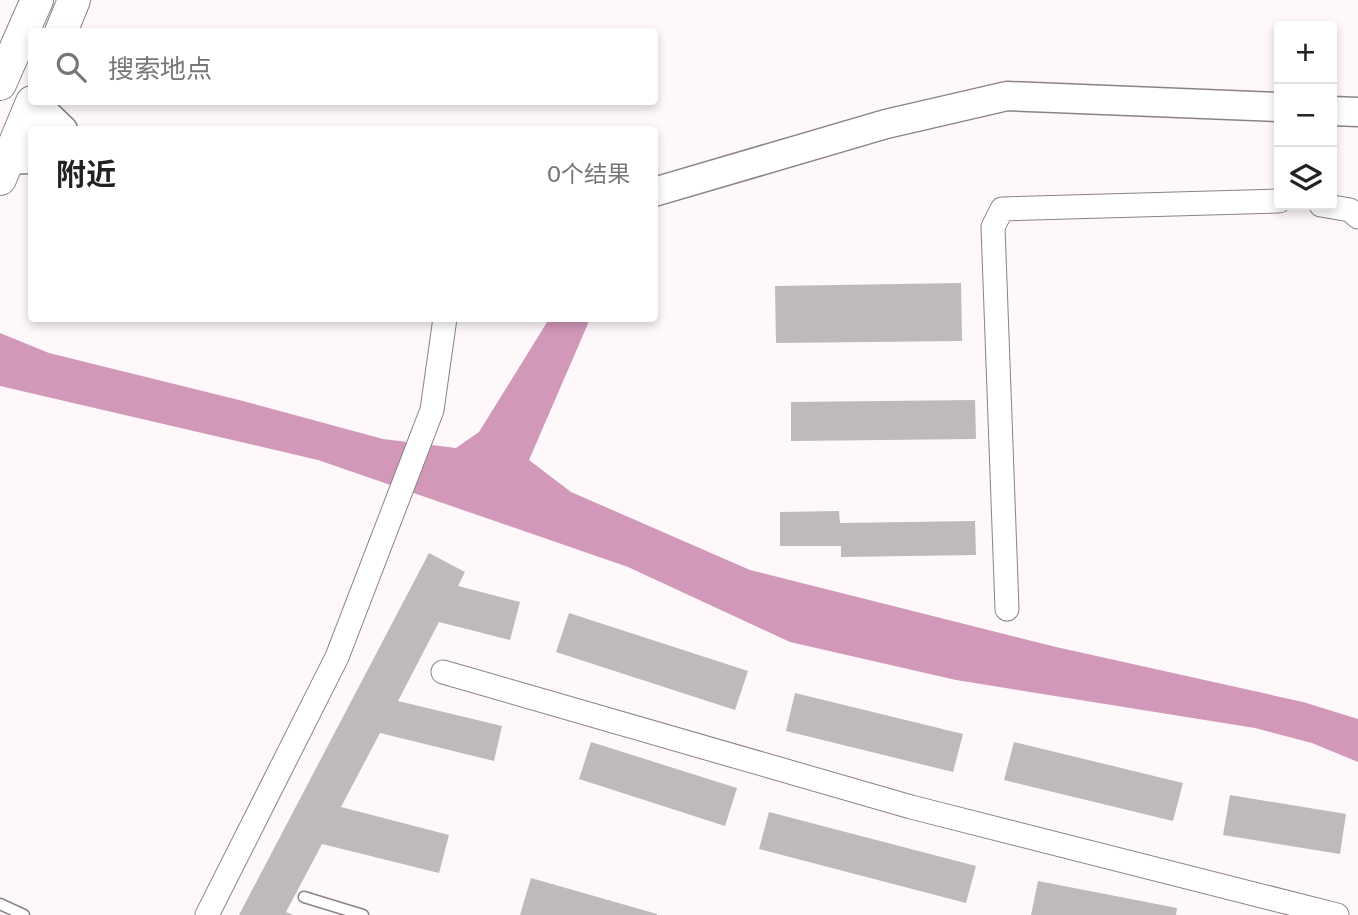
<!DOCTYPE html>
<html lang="zh">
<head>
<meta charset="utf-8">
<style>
  :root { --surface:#fff; --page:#f2f2f2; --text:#222; --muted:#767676; --line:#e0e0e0 }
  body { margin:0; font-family:"Public Sans","Noto Sans SC",sans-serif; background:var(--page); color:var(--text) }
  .controls { position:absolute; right:21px; top:21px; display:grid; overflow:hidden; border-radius:7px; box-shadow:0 4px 10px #0003 }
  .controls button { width:63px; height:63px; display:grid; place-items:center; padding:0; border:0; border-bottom:2px solid var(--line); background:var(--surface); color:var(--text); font:35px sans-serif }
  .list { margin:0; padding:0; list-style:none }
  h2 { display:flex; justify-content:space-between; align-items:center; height:91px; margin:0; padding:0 28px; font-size:30px }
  h2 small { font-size:23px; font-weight:400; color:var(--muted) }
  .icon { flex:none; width:38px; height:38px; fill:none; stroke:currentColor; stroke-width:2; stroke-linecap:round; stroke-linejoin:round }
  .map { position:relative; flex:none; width:1358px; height:915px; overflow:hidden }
  .search { position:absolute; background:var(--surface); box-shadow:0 4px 10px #0003; left:28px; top:28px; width:630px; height:77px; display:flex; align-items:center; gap:18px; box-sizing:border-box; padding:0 24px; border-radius:7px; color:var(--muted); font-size:26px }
  .panel { position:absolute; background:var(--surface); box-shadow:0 4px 10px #0003; left:28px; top:126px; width:630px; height:196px; border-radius:7px }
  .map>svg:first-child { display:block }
  .water { fill:#d298b9 }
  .building { fill:#bfb8bc }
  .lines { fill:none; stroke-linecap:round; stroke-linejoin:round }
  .service-casing { stroke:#8a8286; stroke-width:13 }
  .minor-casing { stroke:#8a8286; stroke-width:25 }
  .tertiary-casing { stroke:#8a8286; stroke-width:31 }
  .secondary-casing { stroke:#8a8286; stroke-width:34 }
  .service { stroke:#fff; stroke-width:10 }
  .minor { stroke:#fff; stroke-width:23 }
  .tertiary { stroke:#fff; stroke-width:28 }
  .secondary { stroke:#fff; stroke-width:32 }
</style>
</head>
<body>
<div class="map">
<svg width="1358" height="915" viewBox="0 0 1358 915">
  <rect width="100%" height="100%" fill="#fef8fb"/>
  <path class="water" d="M 549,319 L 590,319 L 529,460 L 571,492 L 750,570 L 1056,647 L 1303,702 L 1358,719 L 1358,762 L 1312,743 L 1255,728 L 956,680 L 790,642 L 628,567 L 318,460 L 0,386 L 0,333 L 49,353 L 243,401 L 383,439 L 456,448 L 479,432 Z"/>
  <path class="building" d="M 961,283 L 962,341 L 776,343 L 775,286 Z
    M 975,400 L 976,439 L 791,441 L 791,402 Z
    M 839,511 L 840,523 L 975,521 L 976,555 L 841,557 L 841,546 L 780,546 L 780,512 Z
    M 429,553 L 465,572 L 458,586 L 520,602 L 510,640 L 439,622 L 398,701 L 502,726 L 494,761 L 380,733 L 341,807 L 449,835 L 439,873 L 322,844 L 286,912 L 293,915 L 239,915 Z
    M 569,613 L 748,671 L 735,710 L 556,652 Z
    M 795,693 L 963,734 L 953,772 L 786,731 Z
    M 591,742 L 737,788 L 725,826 L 579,779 Z
    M 1014,742 L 1183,783 L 1173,821 L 1004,780 Z
    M 1230,795 L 1346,814 L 1340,854 L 1223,835 Z
    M 769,812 L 976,866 L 966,903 L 759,849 Z
    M 531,878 L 657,914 L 657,915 L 520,915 Z
    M 1038,881 L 1177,908 L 1176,915 L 1031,915 Z"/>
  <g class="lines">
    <g class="service-casing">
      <path id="service" d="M 304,897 L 363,915
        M 0,904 L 24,915"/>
    </g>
    <g class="minor-casing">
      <path id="minor" d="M 1321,205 L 1350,210 L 1358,217
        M 1007,609 L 993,227 L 1002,209 L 1279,201
        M 443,672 L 911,807 L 1337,915
        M 207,915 L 337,657 L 432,410 L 445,318"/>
    </g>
    <g class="tertiary-casing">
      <path id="tertiary" d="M 34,102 L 63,130
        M 1332,111 L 1358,112
        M 0,160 L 32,159
        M 654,192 L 886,124 L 1007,96 L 1279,107"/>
    </g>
    <g class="secondary-casing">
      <path id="secondary" d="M 61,32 L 74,0
        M 0,84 L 37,0
        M 0,179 L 32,102"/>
    </g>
    <use href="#service" class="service"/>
    <use href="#minor" class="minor"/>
    <use href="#tertiary" class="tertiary"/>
    <use href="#secondary" class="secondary"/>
  </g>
</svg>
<div class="controls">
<button>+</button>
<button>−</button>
<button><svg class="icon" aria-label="layers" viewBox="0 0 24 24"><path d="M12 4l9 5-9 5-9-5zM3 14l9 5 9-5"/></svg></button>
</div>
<div class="search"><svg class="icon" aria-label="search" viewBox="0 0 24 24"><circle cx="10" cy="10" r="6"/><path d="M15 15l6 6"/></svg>搜索地点</div>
<section class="panel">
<h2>附近<small>0个结果</small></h2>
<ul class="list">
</ul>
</section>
</div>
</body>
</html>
